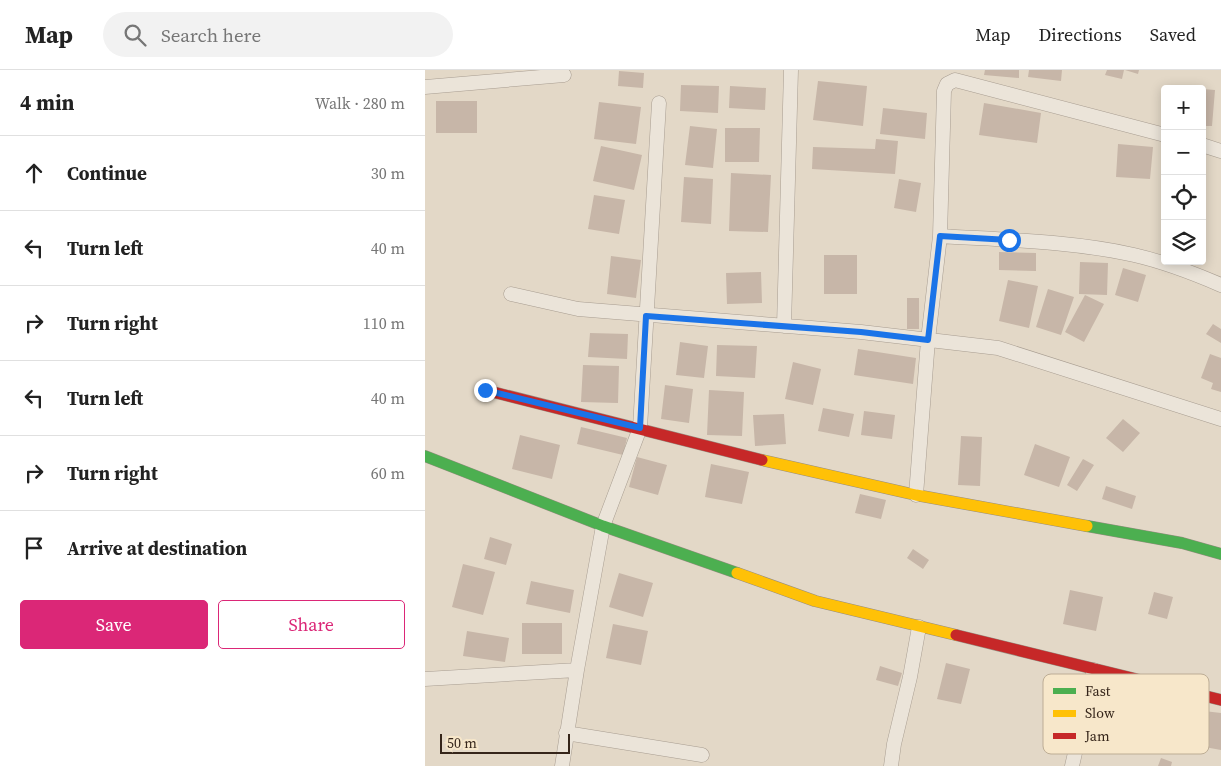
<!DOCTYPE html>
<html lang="en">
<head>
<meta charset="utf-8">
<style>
  :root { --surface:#fff; --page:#f2f2f2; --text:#222; --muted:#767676; --line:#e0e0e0; --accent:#db2777 }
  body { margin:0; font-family:"Source Serif 4",serif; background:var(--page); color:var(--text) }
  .controls { position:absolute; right:15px; top:15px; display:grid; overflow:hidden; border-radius:5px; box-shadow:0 2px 12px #0003 }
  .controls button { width:45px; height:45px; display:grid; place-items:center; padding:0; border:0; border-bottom:1px solid var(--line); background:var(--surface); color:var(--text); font:25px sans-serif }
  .scale { position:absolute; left:15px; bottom:12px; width:130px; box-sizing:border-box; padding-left:5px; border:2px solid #35251a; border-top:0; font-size:14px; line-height:18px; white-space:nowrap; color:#35251a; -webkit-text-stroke:4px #f7e7ca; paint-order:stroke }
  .stop { position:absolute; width:15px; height:15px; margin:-11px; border:4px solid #1a73e8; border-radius:50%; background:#fff }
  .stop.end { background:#1a73e8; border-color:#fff; box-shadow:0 1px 5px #0008 }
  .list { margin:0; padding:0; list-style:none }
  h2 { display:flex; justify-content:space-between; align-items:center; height:65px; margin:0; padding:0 20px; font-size:21px }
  h2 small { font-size:16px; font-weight:400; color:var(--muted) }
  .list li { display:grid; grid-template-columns:32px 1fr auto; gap:15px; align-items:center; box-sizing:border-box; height:75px; padding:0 20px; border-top:1px solid var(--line) }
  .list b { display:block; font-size:19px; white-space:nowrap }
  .list em { font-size:16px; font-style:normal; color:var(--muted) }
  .actions { display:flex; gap:10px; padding:15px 20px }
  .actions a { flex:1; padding:11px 0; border:1px solid var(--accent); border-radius:5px; text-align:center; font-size:18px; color:var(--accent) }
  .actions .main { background:var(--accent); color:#fff }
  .icon { flex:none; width:28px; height:28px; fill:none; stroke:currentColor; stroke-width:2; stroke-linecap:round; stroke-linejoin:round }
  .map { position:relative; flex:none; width:796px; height:696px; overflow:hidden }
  header { display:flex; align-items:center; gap:30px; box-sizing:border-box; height:70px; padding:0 25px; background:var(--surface); border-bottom:1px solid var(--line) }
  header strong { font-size:24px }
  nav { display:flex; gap:28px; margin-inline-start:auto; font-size:18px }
  .search { width:350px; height:45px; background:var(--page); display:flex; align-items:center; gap:12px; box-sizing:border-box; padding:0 18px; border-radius:28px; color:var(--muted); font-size:19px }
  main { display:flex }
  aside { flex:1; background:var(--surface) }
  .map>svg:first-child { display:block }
  .building { fill:#c7b6a8 }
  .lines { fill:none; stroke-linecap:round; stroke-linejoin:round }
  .street-casing { stroke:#a89d91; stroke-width:15 }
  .fast-casing { stroke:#978d81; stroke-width:12 }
  .slow-casing { stroke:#978d81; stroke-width:12 }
  .jam-casing { stroke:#978d81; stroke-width:12 }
  .street { stroke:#ebe4d9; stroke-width:14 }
  .fast { stroke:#4caf50; stroke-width:11 }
  .slow { stroke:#ffc107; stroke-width:11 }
  .jam { stroke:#c62828; stroke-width:11 }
  .route { stroke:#1a73e8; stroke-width:6 }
  .key { fill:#f7e7ca; stroke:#bdad95; stroke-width:1 }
  .key-label { font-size:14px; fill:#35251a }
</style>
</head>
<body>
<header>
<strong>Map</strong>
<div class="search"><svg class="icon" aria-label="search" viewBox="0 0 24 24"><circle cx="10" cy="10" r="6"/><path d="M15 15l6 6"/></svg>Search here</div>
<nav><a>Map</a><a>Directions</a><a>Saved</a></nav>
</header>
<main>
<aside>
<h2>4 min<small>Walk · 280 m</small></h2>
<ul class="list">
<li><svg class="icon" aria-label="ahead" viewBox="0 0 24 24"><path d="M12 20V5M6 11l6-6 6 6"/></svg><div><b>Continue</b></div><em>30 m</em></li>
<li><svg class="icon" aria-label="left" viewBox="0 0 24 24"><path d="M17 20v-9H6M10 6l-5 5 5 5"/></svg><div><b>Turn left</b></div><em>40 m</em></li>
<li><svg class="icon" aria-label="right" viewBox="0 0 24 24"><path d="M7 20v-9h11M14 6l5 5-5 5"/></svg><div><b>Turn right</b></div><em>110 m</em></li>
<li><svg class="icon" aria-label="left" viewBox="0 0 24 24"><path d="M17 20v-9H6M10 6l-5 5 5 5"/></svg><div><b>Turn left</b></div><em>40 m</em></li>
<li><svg class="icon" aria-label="right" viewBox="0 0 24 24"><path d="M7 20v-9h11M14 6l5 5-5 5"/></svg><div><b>Turn right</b></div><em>60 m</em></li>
<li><svg class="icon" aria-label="arrive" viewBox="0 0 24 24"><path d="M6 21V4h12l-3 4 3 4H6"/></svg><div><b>Arrive at destination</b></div></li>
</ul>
<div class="actions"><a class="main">Save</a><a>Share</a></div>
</aside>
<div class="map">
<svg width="796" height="696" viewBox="0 0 796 696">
  <rect width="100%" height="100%" fill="#e3d8c7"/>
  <path class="building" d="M 560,0 L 594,0 L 594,8 L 559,5 Z
    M 604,0 L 637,0 L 636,11 L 603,7 Z
    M 682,0 L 699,0 L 697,9 L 680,5 Z
    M 700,0 L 714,0 L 713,4 Z
    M 194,1 L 219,3 L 218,18 L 193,16 Z
    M 393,11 L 442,16 L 438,56 L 388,50 Z
    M 256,15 L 294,16 L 293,43 L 255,41 Z
    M 305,16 L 341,18 L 340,40 L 304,38 Z
    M 777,19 L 790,20 L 787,56 L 777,56 Z
    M 11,31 L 52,31 L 52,63 L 11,63 Z
    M 174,32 L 216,37 L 211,74 L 169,69 Z
    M 559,33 L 616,43 L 612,73 L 554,65 Z
    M 458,38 L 502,43 L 500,69 L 455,64 Z
    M 265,56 L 292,59 L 288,98 L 260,95 Z
    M 300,58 L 335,58 L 334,92 L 300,92 Z
    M 451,69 L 473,71 L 470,104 L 387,99 L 388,77 L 450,79 Z
    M 693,74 L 728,77 L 725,109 L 691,107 Z
    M 176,76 L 217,85 L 209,120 L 168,111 Z
    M 306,103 L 346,105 L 343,162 L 304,161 Z
    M 259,107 L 288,109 L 286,154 L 256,152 Z
    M 474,109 L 496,113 L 491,142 L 469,138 Z
    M 169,125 L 200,130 L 194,164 L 163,159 Z
    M 574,182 L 611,183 L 611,201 L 574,200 Z
    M 399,185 L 432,185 L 432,224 L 399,224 Z
    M 186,186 L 216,190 L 211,228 L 182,224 Z
    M 655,192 L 683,193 L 682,225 L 654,224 Z
    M 698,198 L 721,205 L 713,232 L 690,225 Z
    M 336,202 L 337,233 L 302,234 L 301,203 Z
    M 583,210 L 613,216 L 604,258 L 574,251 Z
    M 623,219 L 649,227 L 636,265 L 611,257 Z
    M 660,225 L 679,234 L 659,272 L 640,262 Z
    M 482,228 L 494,228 L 494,259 L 482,259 Z
    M 788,254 L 796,259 L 796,273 L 781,264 Z
    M 165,263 L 203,264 L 202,289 L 163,287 Z
    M 255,272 L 283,276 L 279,308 L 251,305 Z
    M 292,275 L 332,276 L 330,308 L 291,306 Z
    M 433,279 L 491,288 L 488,314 L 429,305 Z
    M 785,284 L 796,288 L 796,322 L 786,319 L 788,313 L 776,308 Z
    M 368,292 L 396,299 L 388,335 L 360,329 Z
    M 158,295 L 194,296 L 193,333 L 156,332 Z
    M 240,315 L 268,319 L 264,353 L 236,349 Z
    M 284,320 L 319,322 L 317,366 L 282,365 Z
    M 398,338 L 429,344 L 424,367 L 393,361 Z
    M 439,341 L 470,345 L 467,369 L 436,365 Z
    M 359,344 L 361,374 L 330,376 L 328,345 Z
    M 698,349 L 715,363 L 698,382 L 681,368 Z
    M 156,357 L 202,368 L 198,385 L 152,374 Z
    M 95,365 L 135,375 L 127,409 L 87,399 Z
    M 536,366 L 557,367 L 555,416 L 533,415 Z
    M 610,374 L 645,387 L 634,417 L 599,405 Z
    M 212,387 L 242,395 L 233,425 L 204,417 Z
    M 658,389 L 669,395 L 652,421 L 642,415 Z
    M 286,394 L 324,402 L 317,434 L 280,427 Z
    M 681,416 L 711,426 L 707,439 L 677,429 Z
    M 435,424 L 461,430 L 456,449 L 430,443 Z
    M 65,467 L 87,474 L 81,495 L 59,489 Z
    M 488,479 L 504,490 L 498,499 L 482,488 Z
    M 38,494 L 70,502 L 58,545 L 27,537 Z
    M 194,503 L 228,513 L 218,547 L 184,537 Z
    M 106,511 L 149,520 L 145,543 L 101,534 Z
    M 645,520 L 678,527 L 671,561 L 638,554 Z
    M 729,522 L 748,527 L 742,549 L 723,544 Z
    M 97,553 L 137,553 L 137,584 L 97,584 Z
    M 188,554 L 223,561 L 216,595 L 181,588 Z
    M 42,561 L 84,568 L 80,592 L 38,586 Z
    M 521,593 L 545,599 L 536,634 L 512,629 Z
    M 455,596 L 477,603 L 473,616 L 451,610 Z
    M 779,641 L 796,643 L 796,680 L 774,676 Z
    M 736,688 L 747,692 L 746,696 L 733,696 Z"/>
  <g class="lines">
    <g class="street-casing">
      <path id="street" d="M 0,17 L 139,5
        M 777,75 L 796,81
        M 515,166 C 580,170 646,171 709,185 C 740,192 768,203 796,215
        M 86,224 L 153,239 L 436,262 L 573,278 L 796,349
        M 359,256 L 366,0
        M 491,425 L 503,270 L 515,166 L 519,21 L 522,14 L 530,10 L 740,65
        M 0,609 L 152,600
        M 141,663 L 277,685
        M 137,696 L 152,600 L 178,456 L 215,358 L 234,33
        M 466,696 L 469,674 L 485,607 L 494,557
        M 647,696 L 669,600"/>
    </g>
    <g class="fast-casing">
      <path id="fast" d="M 0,386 L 178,456 L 312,503
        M 662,456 L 757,473 L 796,484"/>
    </g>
    <g class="slow-casing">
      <path id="slow" d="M 337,390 L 491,425 L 662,456
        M 312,503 L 390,531 L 531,565"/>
    </g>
    <g class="jam-casing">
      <path id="jam" d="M 60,320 L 337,390
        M 531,565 L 796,630"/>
    </g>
    <use href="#street" class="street"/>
    <use href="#fast" class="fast"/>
    <use href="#slow" class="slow"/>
    <use href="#jam" class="jam"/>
  </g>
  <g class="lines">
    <path class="route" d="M 60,320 L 215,358 L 221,246 L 436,262 L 503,270 L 515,166 L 584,170"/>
  </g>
  <rect x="618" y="604" width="166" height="80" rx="8" class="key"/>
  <rect x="628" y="618" width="23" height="6" fill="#4caf50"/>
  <rect x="628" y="640" width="23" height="7" fill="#ffc107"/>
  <rect x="628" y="663" width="23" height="6" fill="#c62828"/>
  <g class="key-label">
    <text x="660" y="626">Fast</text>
    <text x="660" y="648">Slow</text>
    <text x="660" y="671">Jam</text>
  </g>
</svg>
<div class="controls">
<button>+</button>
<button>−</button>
<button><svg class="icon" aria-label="locate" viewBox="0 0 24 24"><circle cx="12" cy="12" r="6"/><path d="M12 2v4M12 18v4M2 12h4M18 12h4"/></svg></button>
<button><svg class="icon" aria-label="layers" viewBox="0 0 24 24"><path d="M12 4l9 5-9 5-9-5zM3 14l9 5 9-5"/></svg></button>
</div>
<div class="scale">50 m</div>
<div class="stop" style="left:584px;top:170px"></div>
<div class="stop end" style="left:60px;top:320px"></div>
</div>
</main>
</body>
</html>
